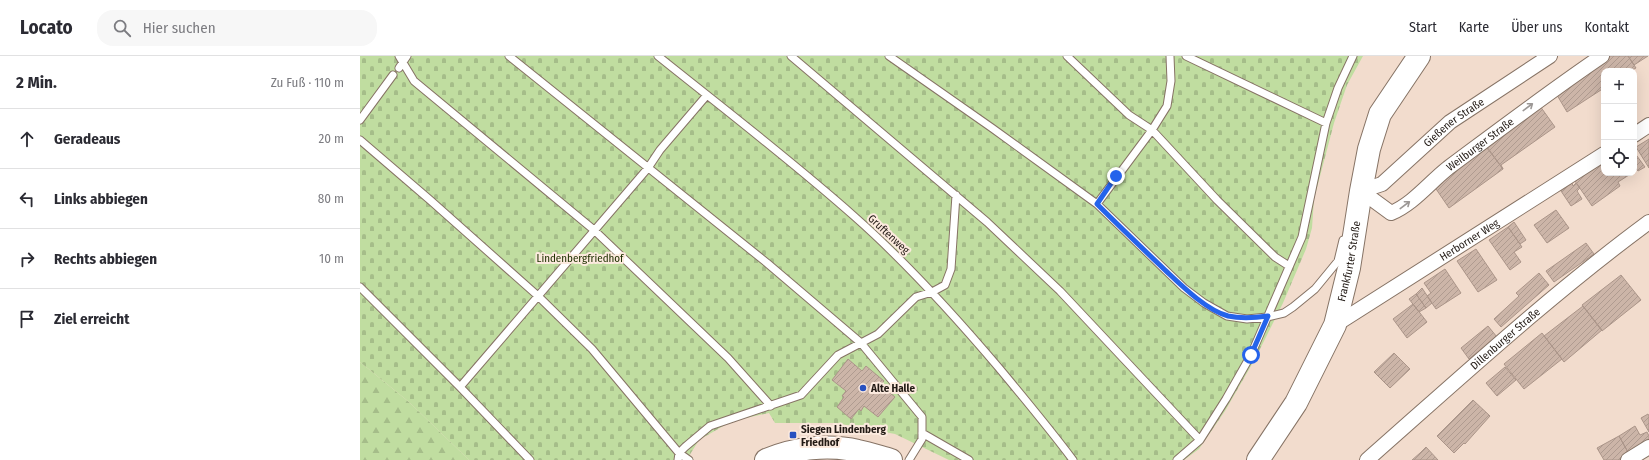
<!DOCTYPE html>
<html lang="de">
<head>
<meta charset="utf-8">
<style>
  :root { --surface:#fff; --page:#f7f7f7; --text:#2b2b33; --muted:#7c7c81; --line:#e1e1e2 }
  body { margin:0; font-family:"Fira Sans Condensed",sans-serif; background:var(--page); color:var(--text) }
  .controls { position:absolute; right:12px; top:12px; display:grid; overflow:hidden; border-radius:8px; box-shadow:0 4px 16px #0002 }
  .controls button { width:36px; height:36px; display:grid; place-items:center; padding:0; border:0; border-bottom:1px solid var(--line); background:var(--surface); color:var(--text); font:20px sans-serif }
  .stop { position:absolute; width:12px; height:12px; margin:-9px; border:3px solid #2563eb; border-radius:50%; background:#fff }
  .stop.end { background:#2563eb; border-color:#fff; box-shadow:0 1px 4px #0008 }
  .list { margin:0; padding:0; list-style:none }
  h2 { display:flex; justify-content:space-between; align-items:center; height:52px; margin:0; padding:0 16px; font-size:17px }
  h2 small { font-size:13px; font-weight:400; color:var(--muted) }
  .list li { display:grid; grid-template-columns:26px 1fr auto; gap:12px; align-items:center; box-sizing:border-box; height:60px; padding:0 16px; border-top:1px solid var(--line) }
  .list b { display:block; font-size:15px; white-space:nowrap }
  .list em { font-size:13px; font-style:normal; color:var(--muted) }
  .icon { flex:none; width:22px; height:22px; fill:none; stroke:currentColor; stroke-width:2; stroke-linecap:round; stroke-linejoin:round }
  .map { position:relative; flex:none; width:1289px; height:404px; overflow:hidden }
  header { display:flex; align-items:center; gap:24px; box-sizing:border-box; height:56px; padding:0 20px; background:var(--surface); border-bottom:1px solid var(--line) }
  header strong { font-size:19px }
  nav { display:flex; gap:22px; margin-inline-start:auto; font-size:14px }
  .search { width:280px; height:36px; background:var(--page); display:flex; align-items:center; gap:10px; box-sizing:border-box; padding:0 14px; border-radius:16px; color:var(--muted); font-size:15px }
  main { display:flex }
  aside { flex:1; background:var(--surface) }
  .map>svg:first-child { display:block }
  .forest { fill:url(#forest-firs) }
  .cemetery { fill:url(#cemetery-stones) }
  .building { fill:url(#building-hatch); stroke:#ab9589 }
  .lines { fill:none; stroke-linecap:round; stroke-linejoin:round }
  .service-casing { stroke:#867365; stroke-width:9 }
  .minor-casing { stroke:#867365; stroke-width:16 }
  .primary-casing { stroke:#867365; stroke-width:24 }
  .service { stroke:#fff; stroke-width:7 }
  .minor { stroke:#fff; stroke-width:14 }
  .primary { stroke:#fff; stroke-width:22 }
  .oneway { stroke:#9c9896 }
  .route { stroke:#2563eb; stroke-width:5 }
  .poi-dot { fill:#2851c0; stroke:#fceade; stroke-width:1.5 }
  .labels { text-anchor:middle; stroke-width:4; stroke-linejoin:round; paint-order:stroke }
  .street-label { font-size:11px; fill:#221a15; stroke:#fceade }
  .park-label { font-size:11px; fill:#203203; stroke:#fceade }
  .poi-label { font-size:11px; font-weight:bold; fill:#221a15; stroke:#fceade; text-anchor:start }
</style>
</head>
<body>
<header>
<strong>Locato</strong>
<div class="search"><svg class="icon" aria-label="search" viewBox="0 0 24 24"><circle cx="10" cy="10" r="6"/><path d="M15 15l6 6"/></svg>Hier suchen</div>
<nav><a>Start</a><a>Karte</a><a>Über uns</a><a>Kontakt</a></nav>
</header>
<main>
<aside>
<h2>2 Min.<small>Zu Fuß · 110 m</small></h2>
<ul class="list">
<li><svg class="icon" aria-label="ahead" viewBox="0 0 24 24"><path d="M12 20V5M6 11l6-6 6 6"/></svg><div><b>Geradeaus</b></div><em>20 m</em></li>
<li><svg class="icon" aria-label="left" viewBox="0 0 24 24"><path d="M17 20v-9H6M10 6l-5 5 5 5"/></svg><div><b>Links abbiegen</b></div><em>80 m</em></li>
<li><svg class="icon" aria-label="right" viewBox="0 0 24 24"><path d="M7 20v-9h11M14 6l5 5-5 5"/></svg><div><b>Rechts abbiegen</b></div><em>10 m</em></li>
<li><svg class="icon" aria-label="arrive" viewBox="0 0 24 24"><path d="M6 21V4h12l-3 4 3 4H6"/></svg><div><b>Ziel erreicht</b></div></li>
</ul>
</aside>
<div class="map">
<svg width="1289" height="404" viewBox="0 0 1289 404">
  <defs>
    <pattern id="forest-firs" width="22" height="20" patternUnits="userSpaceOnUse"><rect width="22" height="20" fill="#c0dda0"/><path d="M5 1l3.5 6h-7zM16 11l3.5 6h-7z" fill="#a5bd89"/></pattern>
    <pattern id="cemetery-stones" width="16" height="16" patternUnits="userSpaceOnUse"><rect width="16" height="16" fill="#c0dda0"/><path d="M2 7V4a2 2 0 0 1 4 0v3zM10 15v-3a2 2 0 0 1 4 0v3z" fill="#a5bd89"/></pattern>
    <pattern id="building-hatch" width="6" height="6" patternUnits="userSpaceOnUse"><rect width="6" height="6" fill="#ccb5a8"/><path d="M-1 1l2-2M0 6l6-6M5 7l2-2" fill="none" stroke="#af9b90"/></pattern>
  </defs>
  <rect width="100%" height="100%" fill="#f2dccd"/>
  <path class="forest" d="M 0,306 L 49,346 L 109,404 L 0,404 Z"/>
  <path class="cemetery" d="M 0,0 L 1003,0 L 987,29 L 974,67 L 954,143 L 952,172 L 946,193 L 923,247 L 895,303 L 865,355 L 839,393 L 824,404 L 589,404 L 535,378 L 476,367 L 415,367 L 409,357 L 372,365 L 339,384 L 329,400 L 331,404 L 109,404 L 49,346 L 0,306 Z"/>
  <path class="building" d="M 1247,0 L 1268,0 L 1276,12 L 1270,15 L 1244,15 L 1244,32 L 1207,56 L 1194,34 Z
    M 1268,0 L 1288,0 L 1274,9 Z
    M 1180,50 L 1195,71 L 1141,109 L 1143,113 L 1125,88 Z
    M 1289,83 L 1289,112 L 1276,91 Z
    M 1127,92 L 1143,113 L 1089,152 L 1074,130 Z
    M 1274,96 L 1285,111 L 1278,115 L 1274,110 Z
    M 1244,105 L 1244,117 L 1267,117 L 1269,119 L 1258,126 L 1260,130 L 1232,150 L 1215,125 Z
    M 1212,127 L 1213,130 L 1216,127 L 1220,132 L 1217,135 L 1222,143 L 1211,150 L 1201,135 Z
    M 1196,154 L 1209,172 L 1187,187 L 1174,169 Z
    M 1154,166 L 1166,184 L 1160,188 L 1148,171 Z
    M 1148,171 L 1162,191 L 1154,196 L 1161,206 L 1150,214 L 1129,184 Z
    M 1226,187 L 1234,198 L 1194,226 L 1186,215 Z
    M 1116,193 L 1137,224 L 1118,236 L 1097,205 Z
    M 1085,213 L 1101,237 L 1076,253 L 1067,240 L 1071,237 L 1064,227 Z
    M 1179,217 L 1189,229 L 1141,271 L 1134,263 L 1159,240 L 1156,237 Z
    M 1261,219 L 1281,244 L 1242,275 L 1222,249 Z
    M 1062,232 L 1072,247 L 1066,252 L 1056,238 Z
    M 1056,238 L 1066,252 L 1059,256 L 1049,243 Z
    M 1053,248 L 1067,266 L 1047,282 L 1033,263 Z
    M 1223,250 L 1242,274 L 1204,306 L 1184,280 Z
    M 1128,270 L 1137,281 L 1109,303 L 1101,292 Z
    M 1182,277 L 1202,303 L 1164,333 L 1144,308 Z
    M 1034,297 L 1050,313 L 1030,332 L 1014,316 Z
    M 488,303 L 502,315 L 506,310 L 524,325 L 520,329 L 535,341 L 518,361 L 504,350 L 501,355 L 499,353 L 491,363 L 477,351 L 484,341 L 482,340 L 486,335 L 472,324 Z
    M 1145,311 L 1156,324 L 1137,340 L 1126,327 Z
    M 1113,344 L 1130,360 L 1105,388 L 1104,387 L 1094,397 L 1077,380 Z
    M 1288,358 L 1289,360 L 1289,376 L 1281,362 Z
    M 1275,370 L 1280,379 L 1287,376 L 1289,380 L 1289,387 L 1269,398 L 1259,380 Z
    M 1259,380 L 1269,398 L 1259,404 L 1244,404 L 1237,392 Z
    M 1066,391 L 1078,404 L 1052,404 L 1060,397 Z"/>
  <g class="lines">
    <g class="service-casing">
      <path id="service" d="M 39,0 L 54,25 L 234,174 L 368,302 L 411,350
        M 149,0 L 407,207 L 501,287 L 562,361 L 562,383 L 549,404
        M 298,0 C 364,53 431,104 495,161 C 547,207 594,259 639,312 C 664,342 689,372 713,404
        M 431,0 L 627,166 L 700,235 L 840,384
        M 529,0 L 632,72 L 737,148 L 824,232 L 844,247 L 867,260 L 887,263 L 907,261 L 924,257 L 933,251 L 955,233 L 978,205 L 983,184
        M 707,0 L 769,59 L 792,74 L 857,144 L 915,201 L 929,210
        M 826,0 L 966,67
        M 39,12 L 47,0
        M 0,64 L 33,19
        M 0,84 L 70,144 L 178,240 L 232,293 L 319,397 L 329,404
        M 737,148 L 792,74 L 807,50 L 811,25 L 810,0
        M 0,231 L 100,331 L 170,404
        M 100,331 L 288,112 L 300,94 L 347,39
        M 562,377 L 609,404
        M 318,404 L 319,397 L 325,391 L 350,370 L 441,339 L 478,299 L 518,278 L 556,241 L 572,236 L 585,229 L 591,213 L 596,139
        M 817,404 L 840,384 L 866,343 L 891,299 L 942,181 L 966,67 L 978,32 L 993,0"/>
    </g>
    <g class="minor-casing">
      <g id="minor">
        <path d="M 1274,79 L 1289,69"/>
        <path id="s1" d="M 1001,135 L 1031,157 C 1053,148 1069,127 1088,112 C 1139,74 1189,36 1242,0"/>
        <path id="s2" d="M 1001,135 L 1022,128 L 1090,66 L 1190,0"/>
        <path id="s3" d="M 975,269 L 1244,98"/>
        <path id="s4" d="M 1007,404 C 1099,323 1190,239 1289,166"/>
        <path d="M 1268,404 L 1289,391"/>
      </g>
    </g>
    <g class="primary-casing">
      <g id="primary">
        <path d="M 406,404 C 434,392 468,388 498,395 C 509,397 520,401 531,404"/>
        <path id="s5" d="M 898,404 L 936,347 L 975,269 L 989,212 L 1001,135 L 1009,93 L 1020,58 L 1059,0"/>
      </g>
    </g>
    <use href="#service" class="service"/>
    <use href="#minor" class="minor"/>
    <use href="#primary" class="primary"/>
  </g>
  <defs><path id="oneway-shaft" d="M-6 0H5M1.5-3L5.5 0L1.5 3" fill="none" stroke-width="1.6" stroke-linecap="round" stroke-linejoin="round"/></defs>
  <g class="oneway">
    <use href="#oneway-shaft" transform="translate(1168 51) rotate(-37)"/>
    <use href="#oneway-shaft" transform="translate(1045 149) rotate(-37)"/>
  </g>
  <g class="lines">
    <path class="route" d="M 756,120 L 737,148 C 759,170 782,192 805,214 C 821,229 846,254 868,260 C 882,263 894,262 908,260 L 891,299"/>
  </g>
  <g class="poi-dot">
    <circle cx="503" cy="332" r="4"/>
    <rect x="429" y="375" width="8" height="8" rx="2"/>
  </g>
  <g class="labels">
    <g class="street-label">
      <text dy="4" stroke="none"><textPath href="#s2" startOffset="117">Gießener Straße</textPath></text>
      <text dy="4" stroke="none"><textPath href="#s1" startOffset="150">Weilburger Straße</textPath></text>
      <text transform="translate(529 178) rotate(43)" y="4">Gruftenweg</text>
      <text dy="4" stroke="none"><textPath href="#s3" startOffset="159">Herborner Weg</textPath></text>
      <text dy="4" stroke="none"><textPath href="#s5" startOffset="221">Frankfurter Straße</textPath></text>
      <text dy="4" stroke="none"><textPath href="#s4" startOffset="184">Dillenburger Straße</textPath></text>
    </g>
    <g class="park-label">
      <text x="220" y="206">Lindenbergfriedhof</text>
    </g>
    <g class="poi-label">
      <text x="511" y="336">Alte Halle</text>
      <text x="441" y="377">Siegen Lindenberg<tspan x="441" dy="13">Friedhof</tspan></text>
    </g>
  </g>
</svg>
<div class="controls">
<button>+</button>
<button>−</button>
<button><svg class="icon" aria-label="locate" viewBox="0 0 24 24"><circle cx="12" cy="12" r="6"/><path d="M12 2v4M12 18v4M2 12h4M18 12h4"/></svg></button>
</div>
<div class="stop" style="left:891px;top:299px"></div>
<div class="stop end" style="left:756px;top:120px"></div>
</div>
</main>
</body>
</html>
